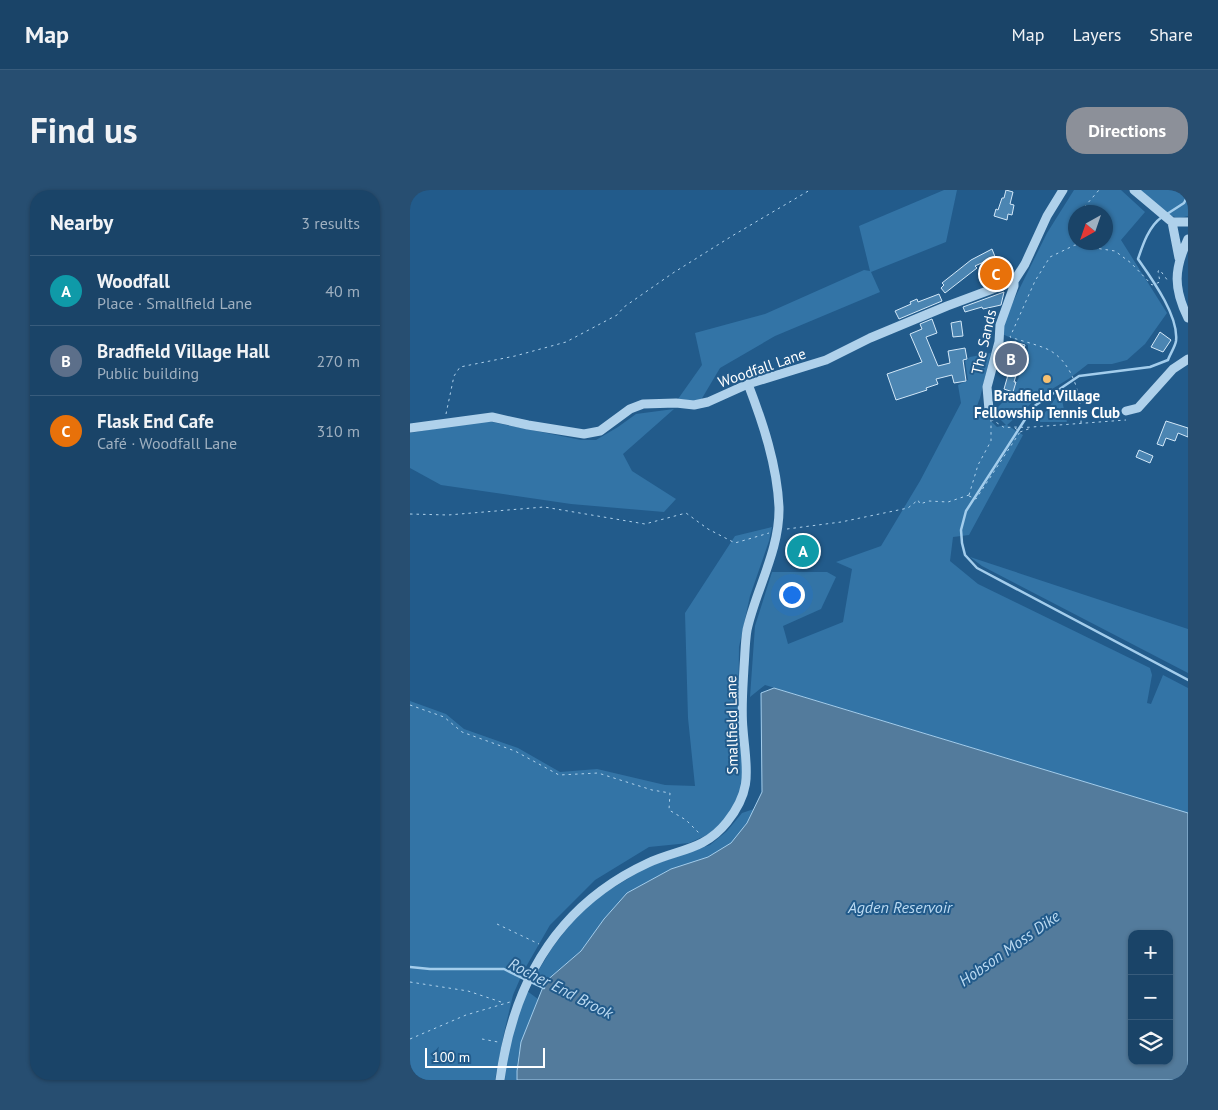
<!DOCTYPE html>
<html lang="en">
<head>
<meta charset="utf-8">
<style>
  :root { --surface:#1a4468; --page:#274e71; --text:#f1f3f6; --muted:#9fb0c0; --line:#385c7c; --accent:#8c9099 }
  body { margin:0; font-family:"PT Sans",sans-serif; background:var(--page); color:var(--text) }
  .controls { position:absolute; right:15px; bottom:15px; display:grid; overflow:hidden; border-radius:10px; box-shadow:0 1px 4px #0004 }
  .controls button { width:45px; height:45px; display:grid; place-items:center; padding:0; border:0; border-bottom:1px solid var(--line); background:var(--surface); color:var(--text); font:25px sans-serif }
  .compass { position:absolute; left:658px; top:15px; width:45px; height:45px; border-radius:50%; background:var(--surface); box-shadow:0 1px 4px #0004; rotate:220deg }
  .scale { position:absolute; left:15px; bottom:12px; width:120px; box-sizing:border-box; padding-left:5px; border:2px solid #fff; border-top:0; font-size:14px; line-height:18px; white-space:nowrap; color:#fff; -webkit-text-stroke:4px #225b8b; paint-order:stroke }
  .you { position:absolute; left:381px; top:404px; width:18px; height:18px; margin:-12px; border:4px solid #fff; border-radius:50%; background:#1a73e8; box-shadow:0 0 0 8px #1a73e833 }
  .badge { display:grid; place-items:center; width:32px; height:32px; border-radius:50%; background:var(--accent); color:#fff; font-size:16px; font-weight:700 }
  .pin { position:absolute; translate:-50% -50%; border:2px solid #fff; box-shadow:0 1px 5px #0006 }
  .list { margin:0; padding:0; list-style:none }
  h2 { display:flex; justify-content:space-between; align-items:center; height:65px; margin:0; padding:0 20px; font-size:21px }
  h2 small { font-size:16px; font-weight:400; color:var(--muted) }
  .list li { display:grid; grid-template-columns:32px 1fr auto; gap:15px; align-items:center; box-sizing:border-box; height:70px; padding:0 20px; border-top:1px solid var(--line) }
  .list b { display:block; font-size:19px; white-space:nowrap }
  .list p { margin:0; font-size:16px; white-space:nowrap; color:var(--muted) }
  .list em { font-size:16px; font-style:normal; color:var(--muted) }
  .icon { flex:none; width:28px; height:28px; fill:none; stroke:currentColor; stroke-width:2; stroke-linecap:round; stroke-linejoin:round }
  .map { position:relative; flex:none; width:778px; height:890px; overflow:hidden; border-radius:20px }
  header { display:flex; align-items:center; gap:30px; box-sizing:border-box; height:70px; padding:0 25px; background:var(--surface); border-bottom:1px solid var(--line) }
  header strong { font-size:24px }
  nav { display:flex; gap:28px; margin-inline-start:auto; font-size:18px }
  .intro { display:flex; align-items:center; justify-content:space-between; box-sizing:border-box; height:120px; padding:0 30px }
  h1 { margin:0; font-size:35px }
  .button { padding:12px 22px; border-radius:20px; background:var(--accent); color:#fff; font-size:18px; font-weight:700 }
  main { display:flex; gap:30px; padding:0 30px }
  aside { flex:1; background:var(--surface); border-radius:20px; box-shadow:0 1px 4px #0004 }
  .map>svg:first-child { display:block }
  .green { fill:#3374a6; fill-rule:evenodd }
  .water { fill:#537b9c; stroke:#a3cdec; fill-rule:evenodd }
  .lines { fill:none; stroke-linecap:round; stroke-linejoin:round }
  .stream { stroke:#a3cdec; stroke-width:2.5 }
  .building { fill:#4b85b2; stroke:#d3e8f8 }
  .path { stroke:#afd1eb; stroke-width:1; stroke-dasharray:2.5 4; stroke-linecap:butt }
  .minor { stroke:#afd1eb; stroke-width:9 }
  .poi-dot { fill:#f7c171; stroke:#225b8b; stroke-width:2 }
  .labels { text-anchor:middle; stroke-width:4; stroke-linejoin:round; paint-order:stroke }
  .street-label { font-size:15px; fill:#fff; stroke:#225b8b }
  .poi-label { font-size:15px; font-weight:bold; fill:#fff; stroke:#225b8b }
  .water-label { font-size:16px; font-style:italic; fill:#bbdaf2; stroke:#225b8b }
</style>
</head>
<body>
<header>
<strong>Map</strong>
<nav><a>Map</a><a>Layers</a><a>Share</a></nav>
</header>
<div class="intro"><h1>Find us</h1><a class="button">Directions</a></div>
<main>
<aside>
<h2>Nearby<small>3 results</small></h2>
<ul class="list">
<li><span class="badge" style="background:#0f9aa8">A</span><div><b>Woodfall</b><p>Place · Smallfield Lane</p></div><em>40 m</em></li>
<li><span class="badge" style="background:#5c6f8a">B</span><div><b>Bradfield Village Hall</b><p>Public building</p></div><em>270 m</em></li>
<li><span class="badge" style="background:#e8710a">C</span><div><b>Flask End Cafe</b><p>Café · Woodfall Lane</p></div><em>310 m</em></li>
</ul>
</aside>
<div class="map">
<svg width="778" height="890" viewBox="0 0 778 890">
  <rect width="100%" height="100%" fill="#225b8b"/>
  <path class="green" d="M 534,0 L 547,0 L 536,52 L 461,82 L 470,102 L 365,146 L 310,178 L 291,210 L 282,211 L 268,209 L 292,175 L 285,143 L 355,124 L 454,80 L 460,81 L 449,36 Z
    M 664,0 L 711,0 L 735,22 L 711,50 L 757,123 L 735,154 L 717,170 L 702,174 L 678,174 L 660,188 L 626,209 L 597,235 L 613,245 L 559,345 L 543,347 L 540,371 L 568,394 L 740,478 L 742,485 L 737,513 L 741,514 L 753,485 L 778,498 L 778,623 L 355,495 L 340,507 L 345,436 L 362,382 L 417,382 L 426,387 L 411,419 L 373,436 L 378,454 L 433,432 L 442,379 L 426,372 L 471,356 L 510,291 L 551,213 L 548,195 L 558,190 L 555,171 L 560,167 L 581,163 L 570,208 L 565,221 L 575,225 L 587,237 L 596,235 L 583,222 L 603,202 L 618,163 L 618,155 L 592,144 L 592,134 L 637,43 ZM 666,22 L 696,22 L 696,52 L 666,52 Z
    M 730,0 L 778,0 L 778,26 C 758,33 744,12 730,0 Z
    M 650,202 L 657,232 L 628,232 Z
    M 264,219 L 213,264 L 222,281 L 266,309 L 254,322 L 161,314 L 31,295 L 0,278 L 0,243 L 71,231 L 82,232 L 171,250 L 186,250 L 208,237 L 226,224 Z
    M 362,337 L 359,351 L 340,406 L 329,457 L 328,539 L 332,571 L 333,597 L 322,620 L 311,634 L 297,645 L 279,653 L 239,657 L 185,690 L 140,735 L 113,782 L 103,805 L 94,843 L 85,890 L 0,890 L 0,511 L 36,524 L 54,539 L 108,558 L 150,582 L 187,579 L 255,595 L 285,596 L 278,528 L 275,423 L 325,346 Z
    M 560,367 L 778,439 L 778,483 L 572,376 Z
    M 344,619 L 337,633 L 321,654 L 298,667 L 261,679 L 217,703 L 194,729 L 171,761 L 135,792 L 124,788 L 142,758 L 162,732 L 183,710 L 237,677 L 300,655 L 317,641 L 332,623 Z
    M 117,801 L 128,809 C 118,835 105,861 107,890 L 95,890 C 96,855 105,833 117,801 Z"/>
  <path class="water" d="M 364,498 L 778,623 L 778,877 L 773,890 L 107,890 L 107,881 L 111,852 L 135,792 L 171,761 L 194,729 L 217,703 L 261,679 L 298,667 L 321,653 L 337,633 L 352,602 L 351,503 ZM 722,744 L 759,744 L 759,871 L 722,871 Z"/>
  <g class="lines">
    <path class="stream" d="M 757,24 L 774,13 L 778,5
      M 752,27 C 739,36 733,54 728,69 C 742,89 769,126 766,151 C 765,157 760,164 758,170 L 740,177 L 669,186 L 623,217 L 556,321 L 551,340 L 552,353 L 555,365 L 567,378 L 778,490
      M 0,777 L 20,779 L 94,779 L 116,790
      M 121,792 L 134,798"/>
  </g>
  <path class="building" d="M 596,0 L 603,2 L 600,14 L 604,15 L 602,25 L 598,24 L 597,30 L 584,26 L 586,19 L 588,20 L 592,8 L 594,8 Z
    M 582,59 L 593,87 L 579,93 L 575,84 L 582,82 L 578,70 L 565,76 L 567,78 L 535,103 L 531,98 L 534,95 L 532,93 L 561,70 Z
    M 594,102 L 591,115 L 573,119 L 572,117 L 555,122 L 553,117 Z
    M 529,104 L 532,111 L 489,129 L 485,121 L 501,114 L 500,112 L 507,109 L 508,112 Z
    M 522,129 L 527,143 L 516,147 L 528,176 L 540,173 L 538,161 L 555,158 L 557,169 L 553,170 L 556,191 L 544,193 L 542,185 L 526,189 L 528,194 L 516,198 L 517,200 L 486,210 L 477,184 L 512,172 L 500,144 L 512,139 L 510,134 Z
    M 551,131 L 553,146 L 543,147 L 541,133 Z
    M 750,142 L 761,150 L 753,162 L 741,157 Z
    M 605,152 L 615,155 L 604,192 L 606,192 L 603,202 L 594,199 L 598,185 L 591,180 L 598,153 L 604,155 Z
    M 756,231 L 778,238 L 778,247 L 768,243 L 765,251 L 756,248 L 753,256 L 747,254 Z
    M 729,260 L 743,266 L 740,273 L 726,267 Z
    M 396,349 L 401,370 L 389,373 L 385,351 Z"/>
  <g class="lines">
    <path class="path" d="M 670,22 L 689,0
      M 591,183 L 593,184 L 592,188
      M 36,224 L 44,186 L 50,177 L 105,166 L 156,152 L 207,125 L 214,117 L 263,83 L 322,46 L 400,0
      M 581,229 L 595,238 C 604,236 612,238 622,237 L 716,230
      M 671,233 C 672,207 663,171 637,159 C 625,154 612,151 600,147 L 625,91 L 640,67 L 665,55 L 705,61 L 721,73 L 742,95 L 750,92 L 748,81 L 750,80 L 758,91
      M 605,238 L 610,242 L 621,238
      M 559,305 L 568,275 L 581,251 L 581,228
      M 559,306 L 566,309 L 610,242
      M 0,324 L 38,325 L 134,317 L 235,334 L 276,323 L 298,339 L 325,353 L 359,343
      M 377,339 L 431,332 L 498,318 L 508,310 L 510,314 L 519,311 L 538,312 L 559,305
      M 0,515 L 34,527 L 52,542 L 105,561 L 149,585 L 188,583 L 242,600 L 260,603 L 259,620 L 276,630 L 290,644
      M 87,734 L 129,754
      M 0,792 L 58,801 L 94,813
      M 0,849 L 56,825 L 100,812
      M 72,849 L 88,852"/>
    <path class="minor" d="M 724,0 L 762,32 L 778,32
      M 762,32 L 769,68
      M 778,49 C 764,79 763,98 778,128
      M 579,220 L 577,197 L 589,152 L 590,135 L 604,96 L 604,91
      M 716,221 L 728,218 L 763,179 L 778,169
      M 0,238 L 82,227 L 118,235 L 174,244 L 190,241 L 220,219 L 233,214 L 266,213 L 284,215 L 298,212 L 338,194 L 416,170 L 460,148 L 537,116 L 604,91 L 615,74 L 637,26 L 653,0
      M 90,890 C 103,793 147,715 238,673 C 268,659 294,661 317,632 C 344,598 336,578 333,539 C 331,519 333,497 334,477 C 335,465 335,452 337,440 C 346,399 370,360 369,317 C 367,275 353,233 338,194"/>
  </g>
  <circle class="poi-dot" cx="637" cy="189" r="5"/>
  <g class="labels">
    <g class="street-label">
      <text transform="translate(574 152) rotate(-77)" y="5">The Sands</text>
      <text transform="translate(352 178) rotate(-19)" y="5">Woodfall Lane</text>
      <text transform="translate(322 535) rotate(-91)" y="5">Smallfield Lane</text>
    </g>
    <g class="poi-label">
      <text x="637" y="211">Bradfield Village<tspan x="637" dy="17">Fellowship Tennis Club</tspan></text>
    </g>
    <g class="water-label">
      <text x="490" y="723">Agden Reservoir</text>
      <text transform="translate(599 758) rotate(-35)" y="6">Hobson Moss Dike</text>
      <text transform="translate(151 798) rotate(27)" y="6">Rocher End Brook</text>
    </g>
  </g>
</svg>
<div class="controls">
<button>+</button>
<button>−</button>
<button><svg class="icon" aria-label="layers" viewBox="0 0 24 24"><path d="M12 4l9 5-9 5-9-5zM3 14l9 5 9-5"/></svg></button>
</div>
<svg class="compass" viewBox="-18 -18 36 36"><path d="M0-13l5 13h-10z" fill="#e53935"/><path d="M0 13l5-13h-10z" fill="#9fb0c0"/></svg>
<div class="scale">100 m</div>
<div class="you"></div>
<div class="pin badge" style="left:393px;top:361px;background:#0f9aa8">A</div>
<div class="pin badge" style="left:601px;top:169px;background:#5c6f8a">B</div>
<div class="pin badge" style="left:586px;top:84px;background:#e8710a">C</div>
</div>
</main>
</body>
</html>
